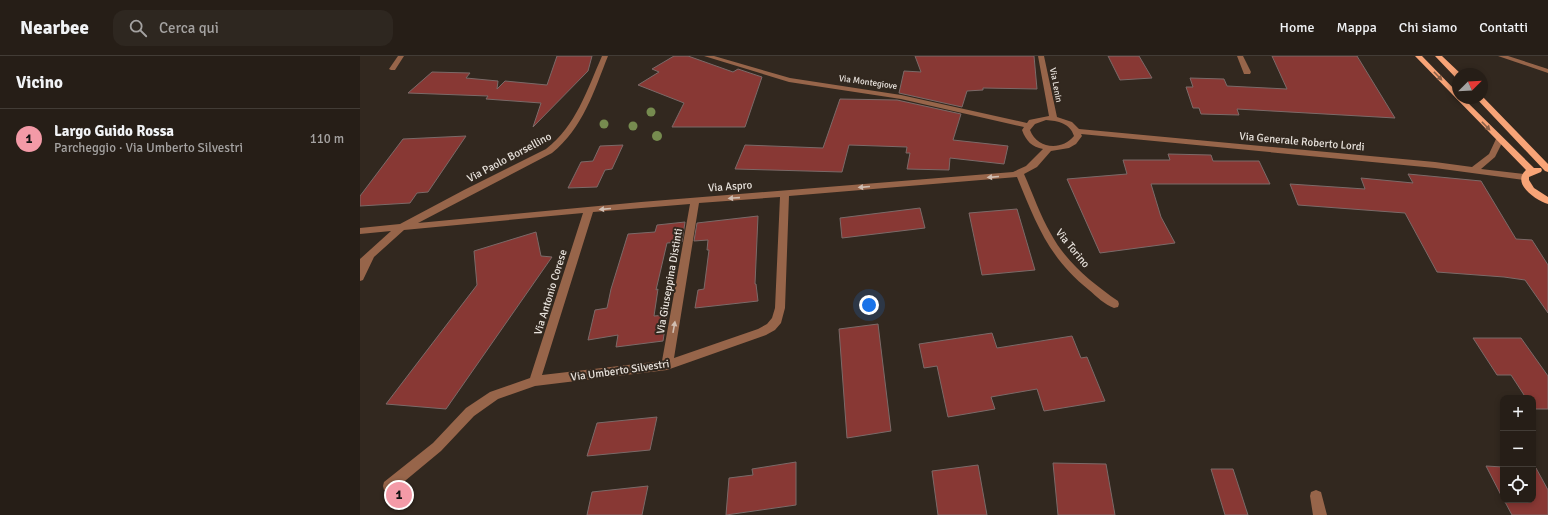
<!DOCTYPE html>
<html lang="it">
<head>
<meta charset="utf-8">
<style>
  :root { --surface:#261e17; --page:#2e2720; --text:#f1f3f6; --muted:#a4a2a1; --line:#423c36; --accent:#f39aa7 }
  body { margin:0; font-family:Signika,sans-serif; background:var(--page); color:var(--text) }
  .controls { position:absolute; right:12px; bottom:12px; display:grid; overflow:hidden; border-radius:8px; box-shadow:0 2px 6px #0003 }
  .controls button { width:36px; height:36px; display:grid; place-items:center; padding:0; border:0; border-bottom:1px solid var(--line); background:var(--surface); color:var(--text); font:20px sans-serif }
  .compass { position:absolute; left:1092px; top:12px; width:36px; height:36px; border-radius:50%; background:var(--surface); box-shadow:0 2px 6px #0003; rotate:66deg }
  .you { position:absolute; left:509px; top:249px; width:14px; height:14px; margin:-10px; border:3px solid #fff; border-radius:50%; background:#1a73e8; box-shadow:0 0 0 6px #1a73e833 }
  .badge { display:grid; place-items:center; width:26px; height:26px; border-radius:50%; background:var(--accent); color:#111; font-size:13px; font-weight:700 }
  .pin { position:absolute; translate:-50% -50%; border:2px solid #fff; box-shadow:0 1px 4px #0006 }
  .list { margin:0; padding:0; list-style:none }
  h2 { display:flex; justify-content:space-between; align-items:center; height:52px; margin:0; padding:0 16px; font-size:17px }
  h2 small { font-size:13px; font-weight:400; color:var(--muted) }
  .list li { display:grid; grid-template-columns:26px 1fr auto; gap:12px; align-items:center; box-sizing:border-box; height:60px; padding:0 16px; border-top:1px solid var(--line) }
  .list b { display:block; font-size:15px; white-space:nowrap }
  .list p { margin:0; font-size:13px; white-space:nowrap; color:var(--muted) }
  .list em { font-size:13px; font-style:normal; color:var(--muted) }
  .icon { flex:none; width:22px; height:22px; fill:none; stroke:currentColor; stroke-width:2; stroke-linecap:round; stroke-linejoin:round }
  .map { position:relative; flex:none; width:1188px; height:459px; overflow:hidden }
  header { display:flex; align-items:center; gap:24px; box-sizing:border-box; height:56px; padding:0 20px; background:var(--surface); border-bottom:1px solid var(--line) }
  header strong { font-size:19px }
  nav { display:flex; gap:22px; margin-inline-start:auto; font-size:14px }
  .search { width:280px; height:36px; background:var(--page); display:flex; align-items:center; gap:10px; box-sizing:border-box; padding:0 14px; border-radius:12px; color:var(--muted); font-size:15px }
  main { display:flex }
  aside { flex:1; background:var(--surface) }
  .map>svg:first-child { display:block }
  .building { fill:#883834; stroke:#7b6a68 }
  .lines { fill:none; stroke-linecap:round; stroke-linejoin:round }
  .minor { fill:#97654a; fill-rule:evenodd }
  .major { fill:#f8a477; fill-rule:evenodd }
  .tree { fill:#768b4f }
  .oneway { fill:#8b6047 }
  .oneway2 { fill:#d0bdb1 }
  .labels { text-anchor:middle; stroke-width:4; stroke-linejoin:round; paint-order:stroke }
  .far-street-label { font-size:9px; fill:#e9e3dd; stroke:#32281f }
  .street-label { font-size:11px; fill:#e9e3dd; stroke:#32281f }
</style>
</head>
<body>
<header>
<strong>Nearbee</strong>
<div class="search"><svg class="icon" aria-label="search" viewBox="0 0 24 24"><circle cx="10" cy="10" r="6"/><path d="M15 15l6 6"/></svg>Cerca qui</div>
<nav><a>Home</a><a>Mappa</a><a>Chi siamo</a><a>Contatti</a></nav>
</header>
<main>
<aside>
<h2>Vicino<small></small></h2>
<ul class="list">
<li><span class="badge">1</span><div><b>Largo Guido Rossa</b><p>Parcheggio · Via Umberto Silvestri</p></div><em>110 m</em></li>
</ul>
</aside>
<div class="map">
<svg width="1188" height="459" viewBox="0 0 1188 459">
  <rect width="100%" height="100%" fill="#32281f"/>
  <path class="building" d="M 197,0 L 232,0 L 228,15 L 173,71 L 181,47 L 126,43 L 128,40 L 48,37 L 72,16 L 110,17 L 106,22 L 138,25 L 137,33 L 145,25 L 187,29 Z
    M 314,0 L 328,0 L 373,16 L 378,13 L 402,21 L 385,71 L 312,71 L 324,47 L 278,29 L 299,16 L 292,13 Z
    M 555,0 L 674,0 L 677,33 L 623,32 L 623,34 L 607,35 L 602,51 L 539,37 L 544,15 L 561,16 Z
    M 748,0 L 779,0 L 792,22 L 760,24 Z
    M 912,0 L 997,0 L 1035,62 L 877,53 L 879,59 L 841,58 L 839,52 L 833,52 L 826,31 L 833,31 L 830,22 L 864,23 L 867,30 L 927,33 Z
    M 480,43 L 537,44 L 601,58 L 593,84 L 648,90 L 644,108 L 590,102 L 589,114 L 547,113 L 550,97 L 546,97 L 547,91 L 489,89 L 482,116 L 375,113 L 385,89 L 463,92 Z
    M 106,80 L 68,136 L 57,137 L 50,147 L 0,150 L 0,140 L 43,83 Z
    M 263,89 L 252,113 L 245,114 L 237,131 L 208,132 L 221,106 L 233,105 L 240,90 Z
    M 808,98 L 851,99 L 853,105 L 899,105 L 910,128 L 791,128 L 801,161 L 815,187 L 740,197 L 707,123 L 767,118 L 763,104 L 810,104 Z
    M 1048,118 L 1121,125 L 1156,183 L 1172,184 L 1188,209 L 1188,257 L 1165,224 L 1144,221 L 1077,216 L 1045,157 L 938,149 L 930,128 L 1005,133 L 1001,122 L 1053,127 Z
    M 560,152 L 565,172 L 482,182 L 480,162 Z
    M 657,153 L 675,214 L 622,219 L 609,157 Z
    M 398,160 L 395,228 L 396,228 L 398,245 L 335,252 L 338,234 L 344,233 L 349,194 L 347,194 L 348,184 L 334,185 L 337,167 Z
    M 325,166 L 322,186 L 307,187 L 296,234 L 298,233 L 294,260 L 307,259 L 303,285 L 256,291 L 258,279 L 228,284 L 235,254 L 247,252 L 251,233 L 268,178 L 295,176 L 297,169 Z
    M 176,176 L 181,200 L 192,201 L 86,353 L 26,348 L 117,229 L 114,195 Z
    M 518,268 L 531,375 L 487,382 L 479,273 Z
    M 632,277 L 637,292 L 712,280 L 721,302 L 727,301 L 745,345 L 684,355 L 677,333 L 631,341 L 635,353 L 588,361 L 577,310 L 564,312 L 559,288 Z
    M 1113,282 L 1161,282 L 1188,320 L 1188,353 L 1173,353 L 1173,342 L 1166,342 L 1151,319 L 1137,319 Z
    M 297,361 L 290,394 L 227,400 L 237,367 Z
    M 436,406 L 436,449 L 366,459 L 369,422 L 393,419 L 392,413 Z
    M 693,407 L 746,408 L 755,459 L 698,459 Z
    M 618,409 L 627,459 L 578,459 L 572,415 Z
    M 1126,410 L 1143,411 L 1143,443 Z
    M 1173,412 L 1176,412 L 1188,434 L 1188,459 L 1152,459 L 1144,444 L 1173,444 Z
    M 851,413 L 873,413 L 888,459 L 865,459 Z
    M 288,430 L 282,459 L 227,459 L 232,436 Z"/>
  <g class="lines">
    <path class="minor" d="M 38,0 L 44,0 L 35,14 L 31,14 L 29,13 Z
      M 242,0 L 248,0 C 234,35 223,72 192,97 L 58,167 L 281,146 L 653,116 L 666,110 L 683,93 C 672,91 666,85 662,74 L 664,71 L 541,43 L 429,26 L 344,0 L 354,0 L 430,22 L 541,39 L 667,67 L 669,64 L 689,60 L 678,0 L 684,0 L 697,61 L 712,66 L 719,73 L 1075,106 L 1112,111 L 1129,98 L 1136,83 L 1140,81 L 1144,83 L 1135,101 L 1121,113 L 1164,118 L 1168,121 L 1164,124 L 1075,112 L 721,78 L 722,80 L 716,88 L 709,92 L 691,95 L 677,111 L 664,118 C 673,138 680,159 691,178 C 706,206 732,227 758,245 L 759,248 L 758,251 L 754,252 C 745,249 736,240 729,234 C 688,201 676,167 657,121 L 429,140 L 425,252 L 421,267 L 415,274 L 406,279 L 307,314 L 175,330 L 138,343 L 114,360 L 81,395 L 34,434 L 29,436 L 24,434 L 23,430 L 24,426 L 73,387 L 106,352 L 130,336 L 170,322 L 223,157 L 44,174 L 14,201 L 3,224 L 0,225 L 0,203 L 31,175 L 0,178 L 0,172 L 40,168 L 104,134 L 186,93 C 216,70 227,34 242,0 ZM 686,64 C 698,65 710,67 714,80 C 702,95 677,93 670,74 L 675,68 ZM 420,141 L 415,252 L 412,262 L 407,268 L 398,273 L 314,302 L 339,147 ZM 330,148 L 302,305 L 182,319 L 233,156 Z
      M 877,0 L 883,0 L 891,16 L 890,18 L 884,18 Z
      M 1138,0 L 1148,0 L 1188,13 L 1188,17 Z
      M 956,434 L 961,436 L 967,459 L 953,459 L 950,440 L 951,436 Z"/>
    <path class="major" d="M 1055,0 L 1062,0 L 1098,37 L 1098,42 L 1103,42 L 1174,112 L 1181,112 L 1182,114 L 1181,116 L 1169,121 L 1169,124 L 1174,132 L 1188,141 L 1188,148 C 1175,144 1151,127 1166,114 Z
      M 1075,0 L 1082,0 L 1101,18 L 1098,18 L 1098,21 L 1095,21 Z
      M 1122,40 L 1188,108 L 1188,116 L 1185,115 L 1116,42 L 1122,42 Z"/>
  </g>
  <g class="tree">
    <circle cx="291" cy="56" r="4.5"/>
    <circle cx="244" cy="68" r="4.5"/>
    <circle cx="273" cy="70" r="4.5"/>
    <circle cx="297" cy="80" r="5"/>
  </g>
  <defs><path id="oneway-solid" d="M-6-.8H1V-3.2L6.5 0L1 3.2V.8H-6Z"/></defs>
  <g class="oneway">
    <use href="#oneway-solid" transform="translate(1078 20) rotate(46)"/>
    <use href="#oneway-solid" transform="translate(1126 70) rotate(46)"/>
  </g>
  <g class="oneway2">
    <use href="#oneway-solid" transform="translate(633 121) rotate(175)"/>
    <use href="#oneway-solid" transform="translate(504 131) rotate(175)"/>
    <use href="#oneway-solid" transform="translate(374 142) rotate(176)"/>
    <use href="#oneway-solid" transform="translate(245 153) rotate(175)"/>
    <use href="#oneway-solid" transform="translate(314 271) rotate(-80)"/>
  </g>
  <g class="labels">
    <g class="far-street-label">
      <text transform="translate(508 26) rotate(8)" y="3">Via Montegiove</text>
      <text transform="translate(696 29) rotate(79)" y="3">Via Lenin</text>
    </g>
    <g class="street-label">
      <text transform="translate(942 85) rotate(5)" y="4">Via Generale Roberto Lordi</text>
      <text transform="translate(149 101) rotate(-28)" y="4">Via Paolo Borsellino</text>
      <text transform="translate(370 130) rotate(-4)" y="4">Via Aspro</text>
      <text transform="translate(713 192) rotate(51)" y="4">Via Torino</text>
      <text transform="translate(309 225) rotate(-80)" y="4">Via Giuseppina Distinti</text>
      <text transform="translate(190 236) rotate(-73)" y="4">Via Antonio Corese</text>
      <text transform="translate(260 314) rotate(-8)" y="4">Via Umberto Silvestri</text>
    </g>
  </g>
</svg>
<div class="controls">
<button>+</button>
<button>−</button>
<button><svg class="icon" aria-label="locate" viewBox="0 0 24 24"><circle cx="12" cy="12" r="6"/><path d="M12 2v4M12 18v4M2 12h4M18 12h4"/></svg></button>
</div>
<svg class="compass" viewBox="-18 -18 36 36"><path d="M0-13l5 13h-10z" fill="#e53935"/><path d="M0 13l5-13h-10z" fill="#a4a2a1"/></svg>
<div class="you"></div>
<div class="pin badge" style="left:39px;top:439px">1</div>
</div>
</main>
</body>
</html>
